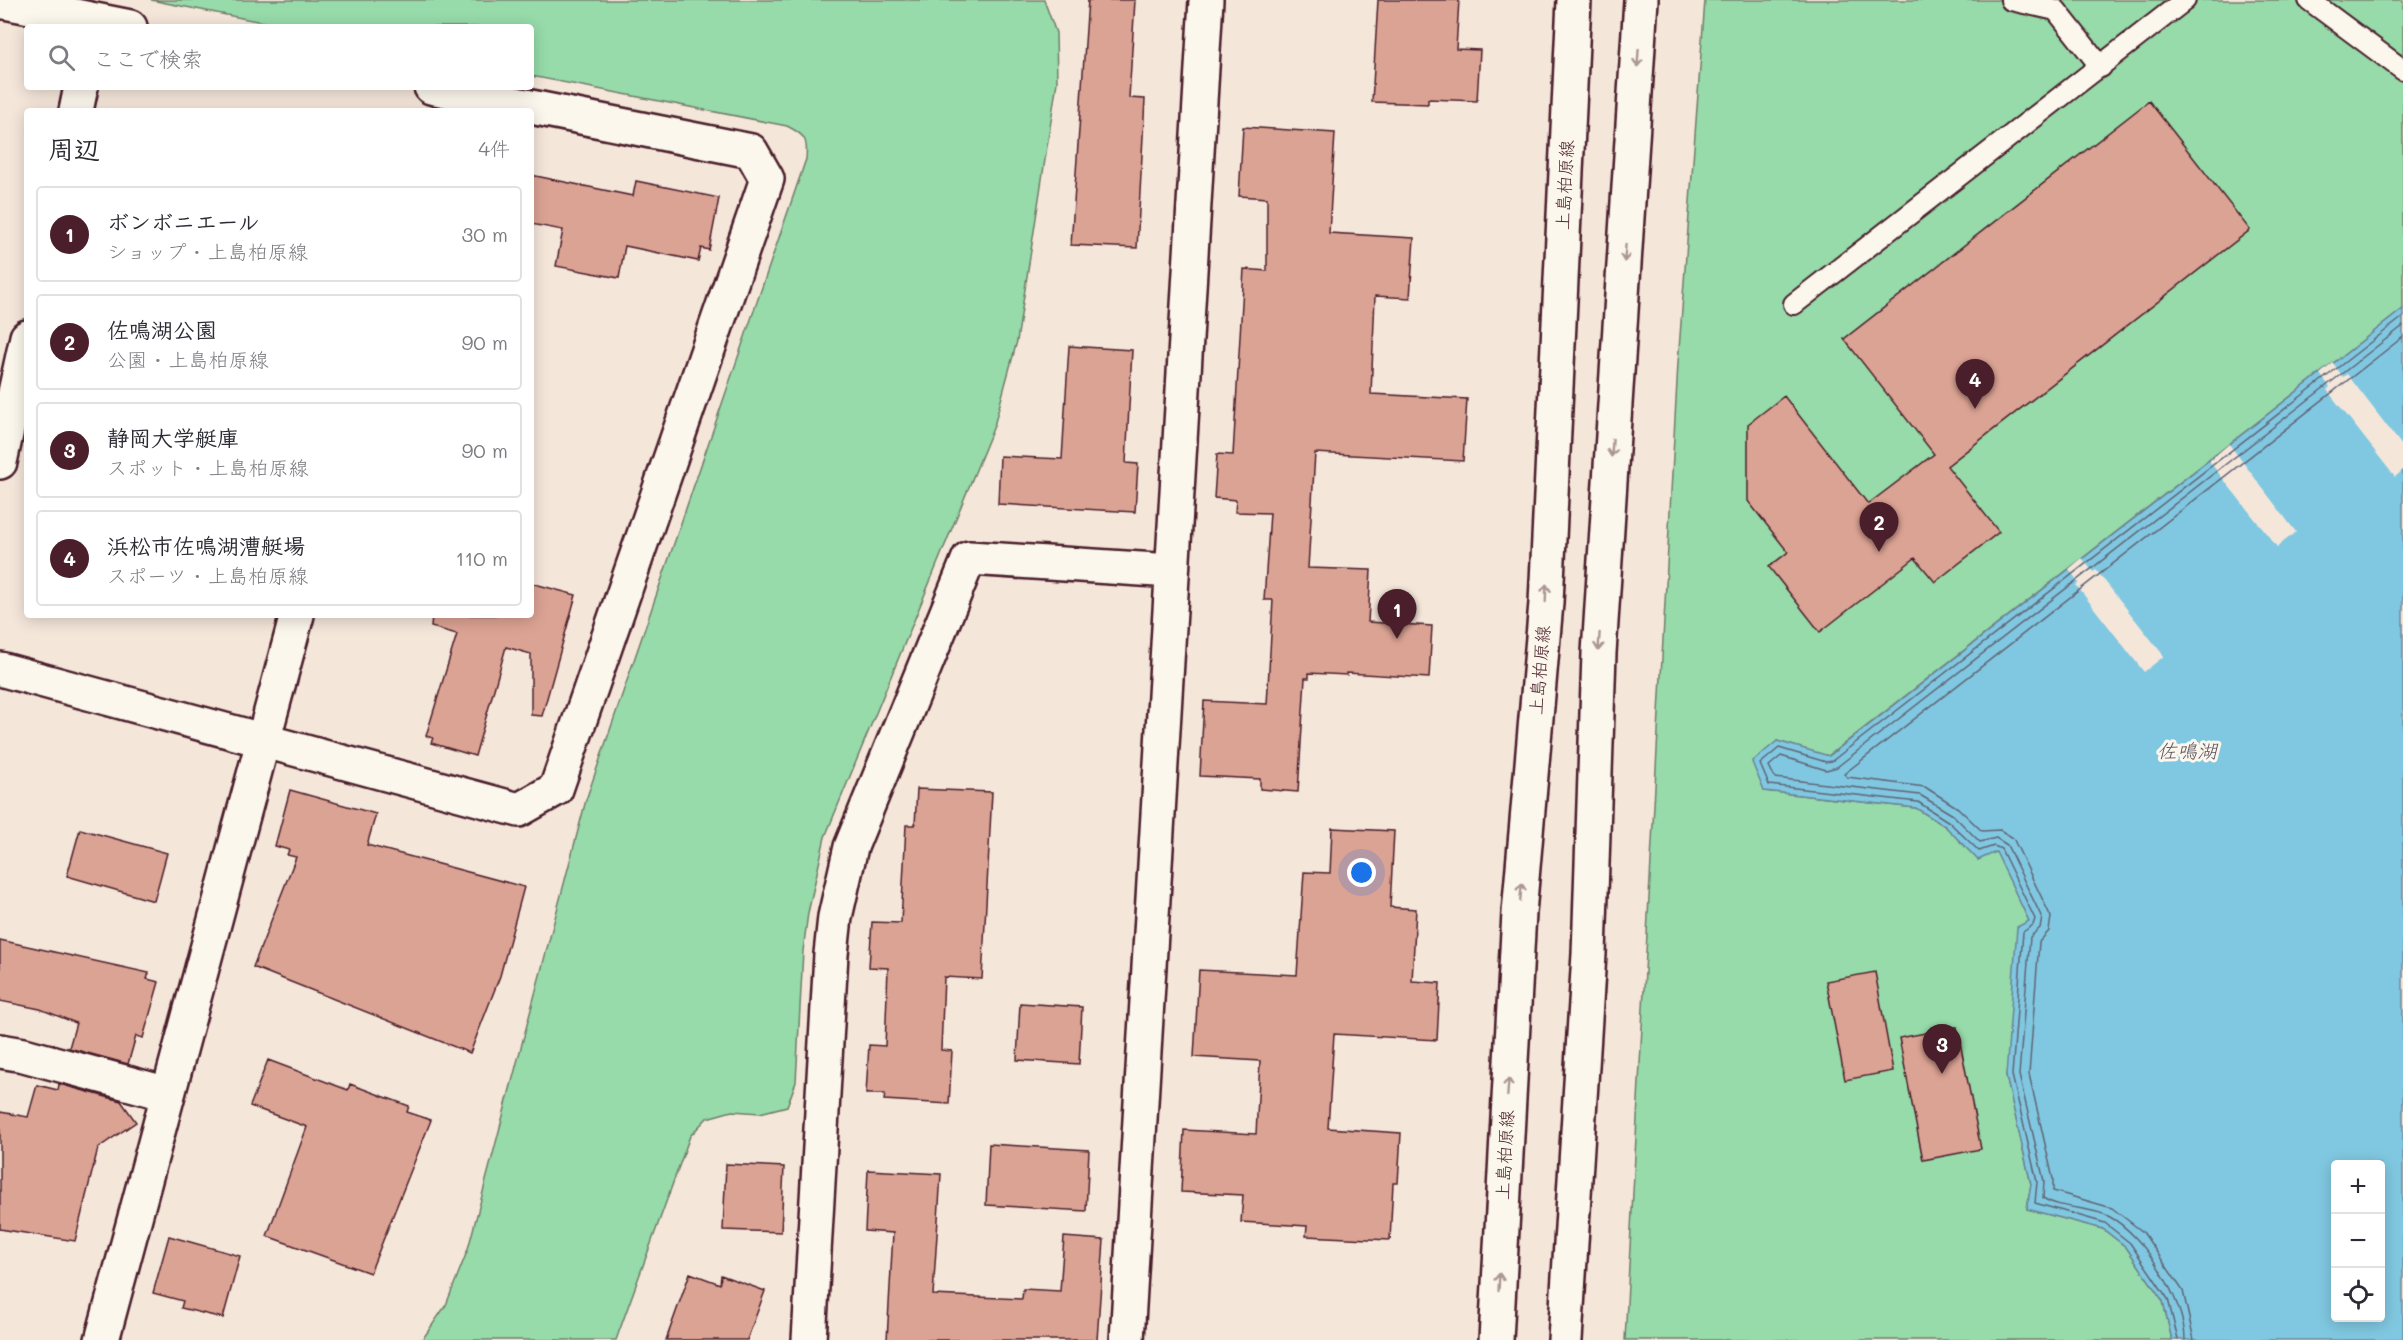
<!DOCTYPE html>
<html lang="ja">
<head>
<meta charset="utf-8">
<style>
  :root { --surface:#fff; --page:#f7f7f7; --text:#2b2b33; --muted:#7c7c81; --line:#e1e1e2; --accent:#4a1f2b }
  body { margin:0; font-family:Mali,"Klee One",sans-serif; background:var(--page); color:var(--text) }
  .controls { position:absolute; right:18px; bottom:18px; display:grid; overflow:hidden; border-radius:6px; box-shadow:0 3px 15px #0003 }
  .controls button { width:54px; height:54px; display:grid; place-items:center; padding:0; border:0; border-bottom:2px solid var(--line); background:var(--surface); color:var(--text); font:30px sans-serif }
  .you { position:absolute; left:1362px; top:873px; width:21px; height:21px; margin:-15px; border:4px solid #fff; border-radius:50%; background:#1a73e8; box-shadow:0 0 0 9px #1a73e833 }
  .badge { display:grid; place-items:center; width:39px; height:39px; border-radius:50%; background:var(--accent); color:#fff; font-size:20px; font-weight:700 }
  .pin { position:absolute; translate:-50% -50px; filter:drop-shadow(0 2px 3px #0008) }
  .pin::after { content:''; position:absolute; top:32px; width:21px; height:18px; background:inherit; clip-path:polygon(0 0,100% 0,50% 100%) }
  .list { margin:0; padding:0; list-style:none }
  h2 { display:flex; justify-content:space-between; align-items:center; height:78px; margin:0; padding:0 24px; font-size:26px }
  h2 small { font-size:20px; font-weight:400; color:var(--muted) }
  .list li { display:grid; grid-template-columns:39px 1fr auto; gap:18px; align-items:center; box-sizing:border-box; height:96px; margin:0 12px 12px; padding:0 12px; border:2px solid var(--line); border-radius:6px }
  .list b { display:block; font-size:22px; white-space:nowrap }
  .list p { margin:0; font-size:20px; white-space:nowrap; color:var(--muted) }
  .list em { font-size:20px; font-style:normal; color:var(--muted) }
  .icon { flex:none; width:33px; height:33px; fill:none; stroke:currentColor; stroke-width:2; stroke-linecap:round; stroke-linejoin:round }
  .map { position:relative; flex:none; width:2403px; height:1340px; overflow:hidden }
  .search { position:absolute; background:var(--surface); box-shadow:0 3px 15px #0003; left:24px; top:24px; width:510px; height:66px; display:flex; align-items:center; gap:15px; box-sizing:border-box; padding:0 21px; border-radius:6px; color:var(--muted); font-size:22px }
  .panel { position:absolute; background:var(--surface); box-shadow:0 3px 15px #0003; left:24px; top:108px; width:510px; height:510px; border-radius:6px }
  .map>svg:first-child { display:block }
  .green { fill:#96dba9; stroke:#707d6a; stroke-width:1.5 }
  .water { fill:#80c8e1; stroke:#6a8498; stroke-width:1.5; fill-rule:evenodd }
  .pier { fill:#f5e6da }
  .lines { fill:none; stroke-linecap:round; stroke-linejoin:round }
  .shore { stroke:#606374; stroke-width:1.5 }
  .building { fill:#dba394; stroke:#4a1f2b; stroke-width:1.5 }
  .service-casing { stroke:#4a1f2b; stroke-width:24 }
  .minor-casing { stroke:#4a1f2b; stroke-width:38 }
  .tertiary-casing { stroke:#4a1f2b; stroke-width:38 }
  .service { stroke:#fbf7ec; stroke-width:20 }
  .minor { stroke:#fbf7ec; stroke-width:33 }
  .tertiary { stroke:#fbf7ec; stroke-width:33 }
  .oneway { stroke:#ab9695 }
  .labels { text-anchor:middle; stroke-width:6; stroke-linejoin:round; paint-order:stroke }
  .street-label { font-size:18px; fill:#4a1f2b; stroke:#fbf7ec }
  .water-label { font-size:20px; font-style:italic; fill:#5a5262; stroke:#fbf7ec }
</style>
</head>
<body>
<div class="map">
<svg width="2403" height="1340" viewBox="0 0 2403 1340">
  <rect width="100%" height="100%" fill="#f5e6da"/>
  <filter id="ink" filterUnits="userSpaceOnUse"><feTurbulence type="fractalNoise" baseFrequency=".0167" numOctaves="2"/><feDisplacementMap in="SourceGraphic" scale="12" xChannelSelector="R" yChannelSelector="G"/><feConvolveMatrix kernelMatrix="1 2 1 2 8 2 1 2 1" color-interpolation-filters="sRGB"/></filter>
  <g filter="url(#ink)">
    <path class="green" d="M 151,0 L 1044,0 L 1056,33 L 1057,82 L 1017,341 L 994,426 L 825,837 L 808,913 L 803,951 L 796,1082 L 787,1106 L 760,1113 L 732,1111 L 707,1118 L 690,1136 L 616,1340 L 422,1340 L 446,1305 L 468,1249 L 586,800 L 806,159 C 808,139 805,135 787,126 L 531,76 L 531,27 L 287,27 Z
      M 1705,0 L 2403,0 L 2403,309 L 1828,756 L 1777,741 L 1764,791 L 1916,808 L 1945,826 L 1978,859 L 1996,851 L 2029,921 L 2006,1076 L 2031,1184 L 2027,1209 L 2103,1229 L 2126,1247 L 2163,1301 L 2172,1340 L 1625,1340 L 1678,363 Z"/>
    <path class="water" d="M 2403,309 L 2403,1340 L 2172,1340 L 2163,1301 L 2126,1247 L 2103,1229 L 2027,1209 L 2031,1184 L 2006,1076 L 2017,927 L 2029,921 L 1996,852 L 1978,860 L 1945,826 L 1916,808 L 1764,791 L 1752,762 L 1777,741 L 1829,756 ZM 2336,1164 L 2380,1164 L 2380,1318 L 2336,1318 Z"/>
    <path class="pier" d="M 2333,363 L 2343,377 L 2347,374 L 2403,447 L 2403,470 L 2395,477 L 2327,390 L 2330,387 L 2320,374 Z
      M 2229,444 L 2296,532 L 2277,547 L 2209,461 Z
      M 2082,558 L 2093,572 L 2096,570 L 2164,656 L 2144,672 L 2076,585 L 2079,583 L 2069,569 Z"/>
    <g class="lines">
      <path class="shore" d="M 2178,1340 L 2168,1299 L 2130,1243 L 2105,1223 L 2035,1203 L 2037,1182 L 2012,1075 L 2023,932 L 2033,925 L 2035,919 L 2001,849 L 1994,846 L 1979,851 L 1949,822 L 1918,802 L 1769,785 L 1760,764 L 1779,748 L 1826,762 L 1832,761 L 2403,317
        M 2185,1340 C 2185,1301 2144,1235 2110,1217 C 2090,1206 2062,1210 2043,1198 L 2044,1181 L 2019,1075 L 2030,937 L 2040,928 L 2042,918 L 2007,845 L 1996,838 L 1980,842 L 1953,815 L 1920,795 L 1775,778 L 1769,766 L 1781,756 L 1826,770 L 1837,767 L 2403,326
        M 2194,1340 L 2183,1291 L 2143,1232 L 2112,1208 L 2053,1191 L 2053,1179 L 2029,1074 L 2039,942 L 2049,931 L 2051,917 L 2013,838 L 2000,830 L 1982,831 L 1958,808 L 1925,787 L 1847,777 L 1844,774 L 2403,337"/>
    </g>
    <path class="building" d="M 1088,0 L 1135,0 L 1129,98 L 1145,99 L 1137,248 L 1071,245 Z
      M 1378,0 L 1459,0 L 1456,49 L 1480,50 L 1477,101 L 1428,99 L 1428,104 L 1372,102 Z
      M 2149,101 L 2250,230 L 1947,466 L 1999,532 L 1935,582 L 1915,558 L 1820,632 L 1769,567 L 1788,552 L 1748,501 L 1748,424 L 1784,396 L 1868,504 L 1934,454 L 1844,339 Z
      M 1243,127 L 1335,133 L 1329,233 L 1414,238 L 1410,298 L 1375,296 L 1371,394 L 1467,399 L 1463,461 L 1315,453 L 1308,568 L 1371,570 L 1368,622 L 1432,626 L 1429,678 L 1347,673 L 1347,675 L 1309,673 L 1309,678 L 1305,678 L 1298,792 L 1260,789 L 1260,779 L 1200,776 L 1204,701 L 1267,704 L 1273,600 L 1264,600 L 1270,513 L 1235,512 L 1236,500 L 1214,498 L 1217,454 L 1233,455 L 1244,269 L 1267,271 L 1267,198 L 1239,196 Z
      M 531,175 L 633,196 L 636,181 L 719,198 L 709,250 L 701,248 L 698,261 L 625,246 L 619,278 L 556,266 L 563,230 L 531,224 Z
      M 1069,346 L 1132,350 L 1126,463 L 1138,464 L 1135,512 L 998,504 L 1000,456 L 1062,459 Z
      M 531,583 L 576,595 L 542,716 L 531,715 L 531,654 L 506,647 L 475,756 L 431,743 L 433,738 L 426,736 L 457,634 L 431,627 L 432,615 L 531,615 Z
      M 917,789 L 992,792 L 982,979 L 944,977 L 941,1050 L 952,1051 L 949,1104 L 884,1100 L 885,1094 L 866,1094 L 869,1045 L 885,1046 L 888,968 L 869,967 L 872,922 L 901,923 L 906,825 L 915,825 Z
      M 290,790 L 376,814 L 367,845 L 524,887 L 500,976 L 470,1053 L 253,967 L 296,857 L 287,855 L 289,850 L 275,846 Z
      M 1332,828 L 1394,831 L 1390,907 L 1416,909 L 1412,981 L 1440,983 L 1437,1040 L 1334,1034 L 1328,1128 L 1401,1133 L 1398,1183 L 1393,1183 L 1390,1240 L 1306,1236 L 1307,1226 L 1241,1222 L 1243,1195 L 1181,1192 L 1184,1130 L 1256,1134 L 1260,1061 L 1194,1057 L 1199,970 L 1297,975 L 1304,872 L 1330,873 Z
      M 80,829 L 167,853 L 154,901 L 67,876 Z
      M 0,940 L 149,973 L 147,979 L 159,982 L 143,1038 L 136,1036 L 128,1064 L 69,1048 L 76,1023 L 40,1009 L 0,1001 Z
      M 1875,972 L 1893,1071 L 1845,1080 L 1826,981 Z
      M 1020,1003 L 1082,1007 L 1079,1064 L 1017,1060 Z
      M 1957,1027 L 1981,1149 L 1923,1160 L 1899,1038 Z
      M 268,1060 L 348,1090 L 350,1084 L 409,1106 L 407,1112 L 431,1120 L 370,1273 L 267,1236 L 307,1127 L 250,1106 Z
      M 59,1084 L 121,1101 L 136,1122 L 98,1148 L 75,1241 L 0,1229 L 0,1112 L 28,1117 L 37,1085 L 58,1090 Z
      M 989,1144 L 1089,1150 L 1086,1211 L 986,1205 Z
      M 726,1164 L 784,1167 L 781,1232 L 723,1230 Z
      M 868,1170 L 941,1174 L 933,1295 L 1022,1299 L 1023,1289 L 1060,1291 L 1064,1237 L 1104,1240 L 1097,1340 L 887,1340 L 893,1233 L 865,1231 Z
      M 169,1236 L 240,1256 L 223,1318 L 181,1308 L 183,1301 L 153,1293 Z
      M 690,1273 L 720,1284 L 721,1275 L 765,1291 L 747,1340 L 666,1340 Z"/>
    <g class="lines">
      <g class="service-casing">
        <path id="service" d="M 2011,0 L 2056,10 L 2101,67
          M 2309,0 L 2403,70
          M 1794,304 L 2185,0"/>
      </g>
      <g class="minor-casing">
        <path id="minor" d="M 0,1 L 130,27
          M 76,111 L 81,87
          M 0,462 L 27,337
          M 0,669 L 519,810 L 556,789 L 767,179 L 751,151 L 431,87
          M 0,1051 L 24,1055 L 168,1094
          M 102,1340 L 297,615
          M 809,1340 L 831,954 L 835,917 L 851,847 L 969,558 L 1172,571
          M 1127,1340 L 1206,0"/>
      </g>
      <g class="tertiary-casing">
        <path id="tertiary" d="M 1496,1340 L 1519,913 L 1546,603 L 1574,0
          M 1565,1340 L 1589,954 L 1599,653 L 1641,0"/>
      </g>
      <use href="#service" class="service"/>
      <use href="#minor" class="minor"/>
      <use href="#tertiary" class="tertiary"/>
    </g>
    <defs><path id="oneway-shaft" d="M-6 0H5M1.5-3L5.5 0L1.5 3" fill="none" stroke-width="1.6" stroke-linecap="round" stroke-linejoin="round" transform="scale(1.5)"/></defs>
    <g class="oneway">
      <use href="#oneway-shaft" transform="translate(1638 58) rotate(94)"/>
      <use href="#oneway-shaft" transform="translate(1625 253) rotate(94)"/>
      <use href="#oneway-shaft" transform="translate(1612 448) rotate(94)"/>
      <use href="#oneway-shaft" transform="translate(1546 593) rotate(-88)"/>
      <use href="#oneway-shaft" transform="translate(1599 642) rotate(94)"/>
      <use href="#oneway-shaft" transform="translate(1521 892) rotate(-85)"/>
      <use href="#oneway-shaft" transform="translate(1508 1087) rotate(-86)"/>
      <use href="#oneway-shaft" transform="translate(1499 1282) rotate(-87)"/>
    </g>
  </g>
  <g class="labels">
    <g class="street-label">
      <text transform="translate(1565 185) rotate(-87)" y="6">上島柏原線</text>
      <text transform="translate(1540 670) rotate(-85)" y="6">上島柏原線</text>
      <text transform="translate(1505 1155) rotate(-87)" y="6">上島柏原線</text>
    </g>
    <g class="water-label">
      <text x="2187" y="758">佐鳴湖</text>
    </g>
  </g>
</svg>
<div class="controls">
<button>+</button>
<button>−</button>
<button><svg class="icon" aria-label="locate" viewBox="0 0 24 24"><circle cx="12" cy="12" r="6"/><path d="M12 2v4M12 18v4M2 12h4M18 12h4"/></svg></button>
</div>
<div class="you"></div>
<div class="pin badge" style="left:1397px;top:639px">1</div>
<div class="pin badge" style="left:1879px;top:552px">2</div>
<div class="pin badge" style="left:1942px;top:1074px">3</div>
<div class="pin badge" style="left:1975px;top:409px">4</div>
<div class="search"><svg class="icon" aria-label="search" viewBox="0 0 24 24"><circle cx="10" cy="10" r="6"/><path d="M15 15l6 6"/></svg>ここで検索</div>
<section class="panel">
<h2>周辺<small>4件</small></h2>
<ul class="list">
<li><span class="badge">1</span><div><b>ボンボニエール</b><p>ショップ · 上島柏原線</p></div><em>30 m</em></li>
<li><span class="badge">2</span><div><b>佐鳴湖公園</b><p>公園 · 上島柏原線</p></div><em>90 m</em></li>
<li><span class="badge">3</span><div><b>静岡大学艇庫</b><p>スポット · 上島柏原線</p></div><em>90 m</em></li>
<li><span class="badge">4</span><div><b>浜松市佐鳴湖漕艇場</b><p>スポーツ · 上島柏原線</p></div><em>110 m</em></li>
</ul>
</section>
</div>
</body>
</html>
